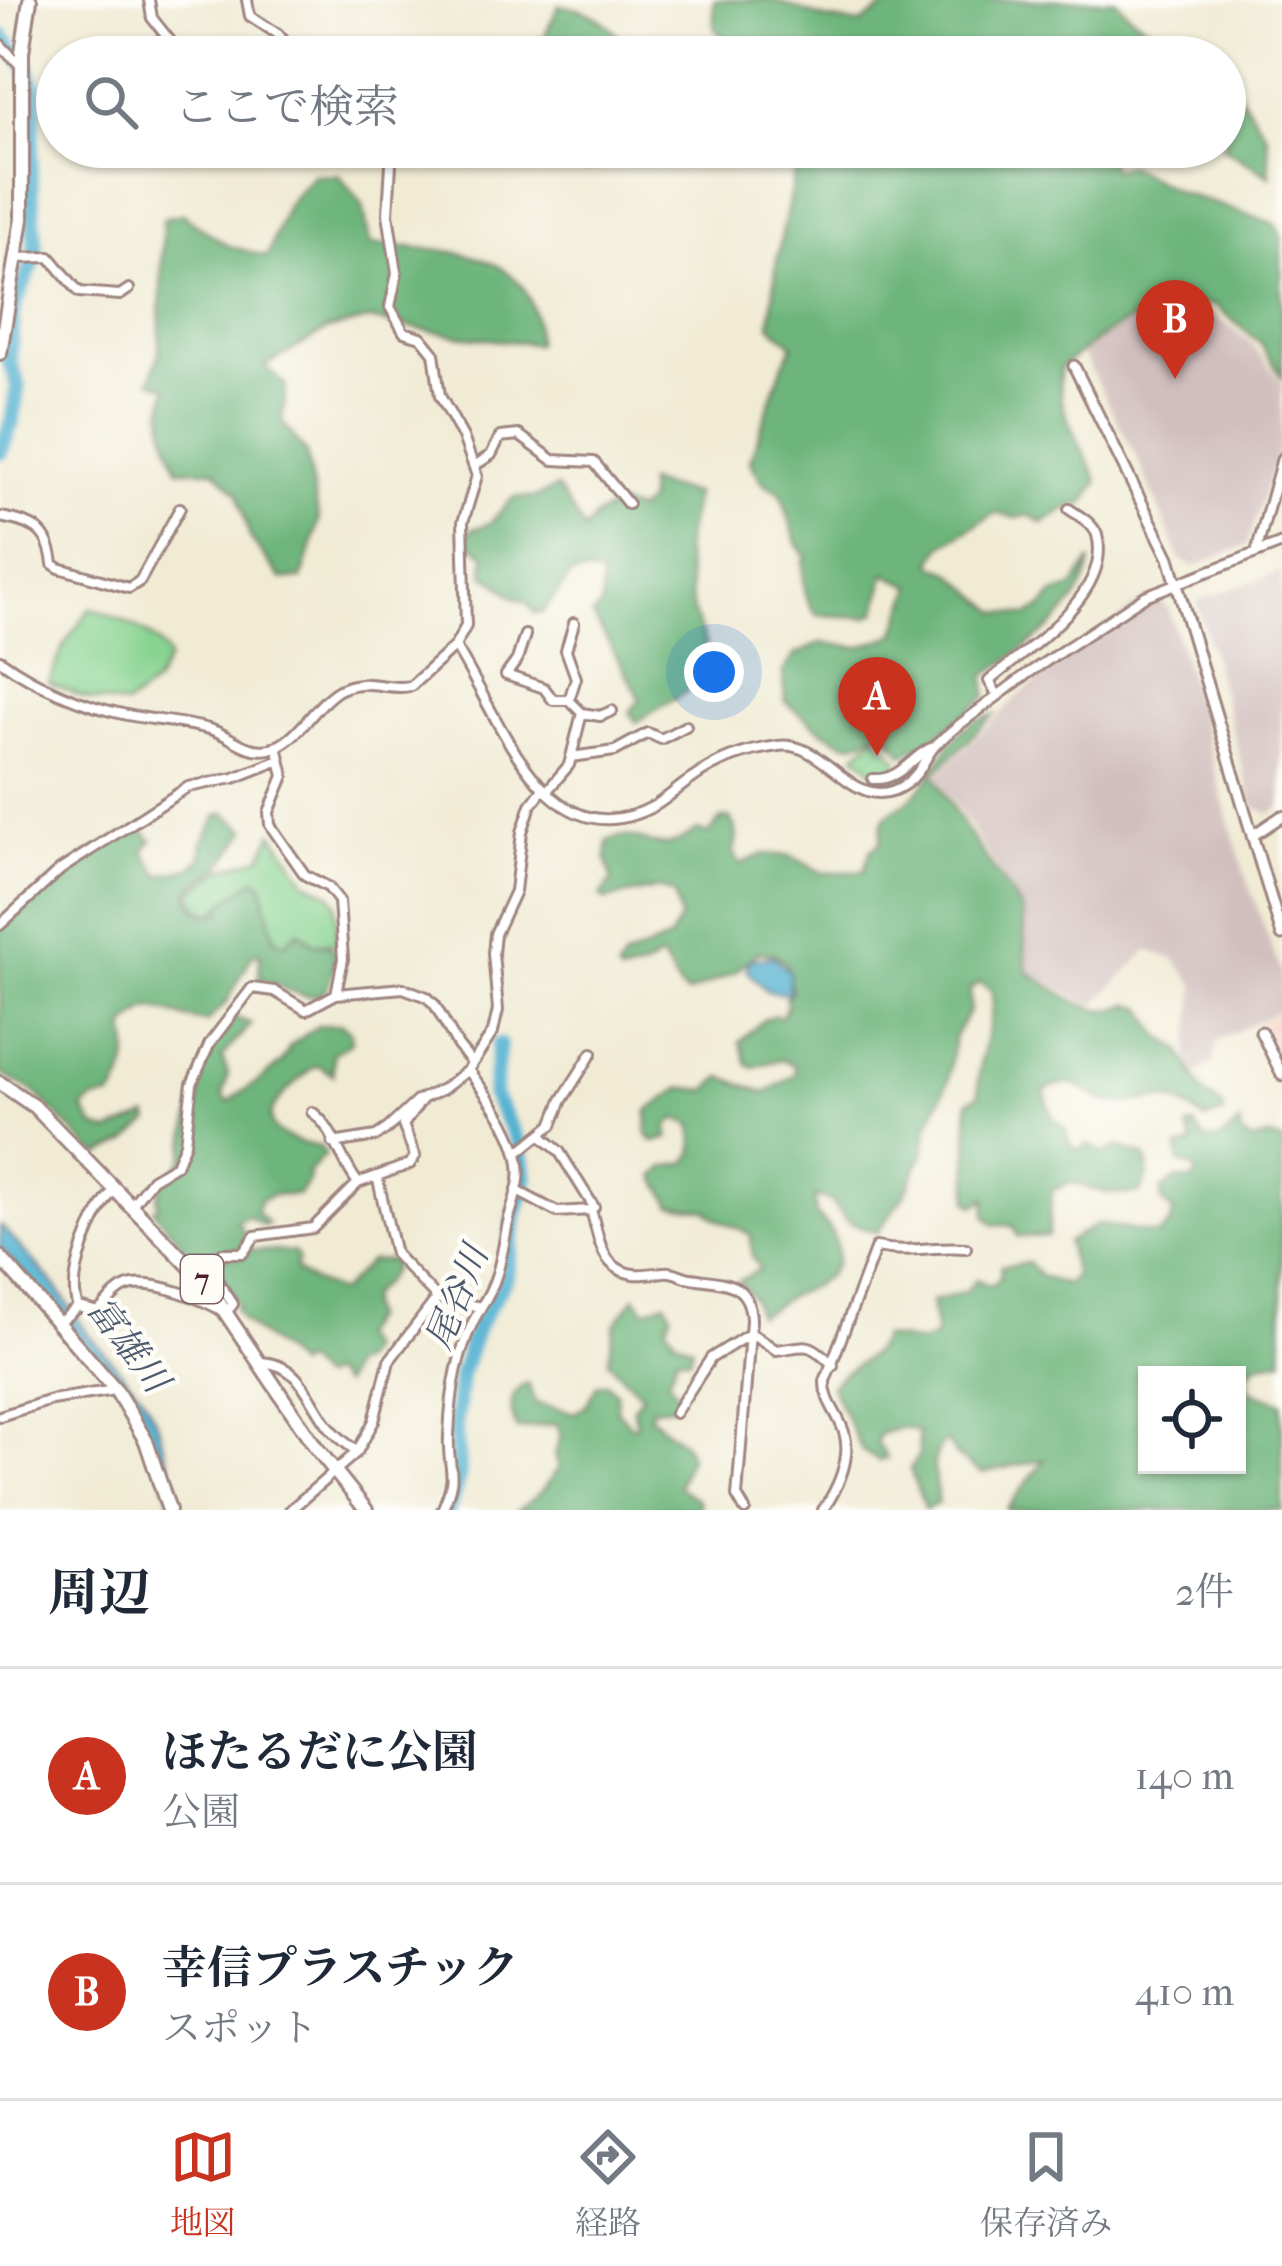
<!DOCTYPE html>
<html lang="ja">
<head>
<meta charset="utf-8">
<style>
  :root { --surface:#fff; --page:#f2f2f3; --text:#1f2937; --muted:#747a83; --line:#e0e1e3; --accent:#c8321e }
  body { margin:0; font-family:"IM FELL French Canon","Noto Serif JP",serif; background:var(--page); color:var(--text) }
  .controls { position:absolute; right:36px; bottom:36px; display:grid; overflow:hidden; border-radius:0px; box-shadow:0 3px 9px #0004 }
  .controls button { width:108px; height:108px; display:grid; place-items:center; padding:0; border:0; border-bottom:3px solid var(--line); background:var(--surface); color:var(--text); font:60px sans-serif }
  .you { position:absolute; left:714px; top:672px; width:42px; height:42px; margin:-30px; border:9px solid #fff; border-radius:50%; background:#1a73e8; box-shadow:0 0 0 18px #1a73e833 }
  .badge { display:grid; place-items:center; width:78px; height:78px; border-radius:50%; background:var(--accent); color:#fff; font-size:39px; font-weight:700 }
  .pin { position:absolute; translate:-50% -99px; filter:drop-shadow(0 3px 6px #0008) }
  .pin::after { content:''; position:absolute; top:63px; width:42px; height:36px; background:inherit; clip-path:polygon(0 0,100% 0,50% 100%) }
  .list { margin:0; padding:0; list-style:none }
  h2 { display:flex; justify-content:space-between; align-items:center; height:156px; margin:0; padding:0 48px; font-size:51px }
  h2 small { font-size:39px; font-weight:400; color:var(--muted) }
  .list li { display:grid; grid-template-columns:78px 1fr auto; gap:36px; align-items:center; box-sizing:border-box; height:216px; padding:0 48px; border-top:3px solid var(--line) }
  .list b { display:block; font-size:45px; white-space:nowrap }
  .list p { margin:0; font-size:39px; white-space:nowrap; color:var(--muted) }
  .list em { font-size:39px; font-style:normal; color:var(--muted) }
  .icon { flex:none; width:66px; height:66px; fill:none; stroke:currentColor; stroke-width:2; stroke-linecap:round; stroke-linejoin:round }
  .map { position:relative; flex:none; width:1282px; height:1510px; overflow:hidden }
  .search { position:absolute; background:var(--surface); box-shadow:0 3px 9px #0004; left:36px; right:36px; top:36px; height:132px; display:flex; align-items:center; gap:30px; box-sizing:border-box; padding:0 42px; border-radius:66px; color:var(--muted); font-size:45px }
  .sheet { height:588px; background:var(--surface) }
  nav { display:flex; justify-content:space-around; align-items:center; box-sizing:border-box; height:168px; border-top:3px solid var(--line); background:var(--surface); font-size:33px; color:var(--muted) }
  nav a { display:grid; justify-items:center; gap:6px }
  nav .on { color:var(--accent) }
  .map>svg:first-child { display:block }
  .built { fill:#f6d2c4 }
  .industrial { fill:#d1bfbe }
  .green { fill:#87d391; stroke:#68795e; stroke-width:3 }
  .forest { fill:#6db57b; stroke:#5c6a53; stroke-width:3; fill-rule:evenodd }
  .water { fill:#53b2d2; stroke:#4e687e; stroke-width:3 }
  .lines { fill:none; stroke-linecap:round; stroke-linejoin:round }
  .river { stroke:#53b2d2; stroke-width:16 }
  .minor-casing { stroke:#9e8580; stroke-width:14 }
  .tertiary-casing { stroke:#9e8580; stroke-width:15 }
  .primary-casing { stroke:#9e8580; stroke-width:18 }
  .minor { stroke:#fff; stroke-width:8 }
  .tertiary { stroke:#fff; stroke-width:9 }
  .primary { stroke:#fff; stroke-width:12 }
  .labels { text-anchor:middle; stroke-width:9; stroke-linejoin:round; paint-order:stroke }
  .shield { fill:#fdfcf7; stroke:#806168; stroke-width:3 }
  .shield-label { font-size:30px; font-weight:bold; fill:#4a1f2b }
  .water-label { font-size:36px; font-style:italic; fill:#4e5a6e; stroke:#fdfcf7 }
</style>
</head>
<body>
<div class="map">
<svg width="1282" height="1510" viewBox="0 0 1282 1510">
  <rect width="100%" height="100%" fill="#fdfcf7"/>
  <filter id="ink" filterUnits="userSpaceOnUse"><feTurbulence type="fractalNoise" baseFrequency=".00833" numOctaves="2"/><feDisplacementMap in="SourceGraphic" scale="24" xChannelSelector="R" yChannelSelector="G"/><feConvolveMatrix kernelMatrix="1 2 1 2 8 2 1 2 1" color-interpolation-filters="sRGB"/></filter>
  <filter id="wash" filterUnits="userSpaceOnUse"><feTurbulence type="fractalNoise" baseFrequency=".004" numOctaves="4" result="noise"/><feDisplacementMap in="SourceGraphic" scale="48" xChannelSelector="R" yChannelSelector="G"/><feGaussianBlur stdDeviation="2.7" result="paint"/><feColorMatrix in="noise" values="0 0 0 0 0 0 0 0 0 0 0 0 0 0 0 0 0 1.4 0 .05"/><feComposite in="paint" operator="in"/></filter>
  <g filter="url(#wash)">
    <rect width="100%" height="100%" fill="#f1ebd4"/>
    <path class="built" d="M 1282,1011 L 1282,1071 L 1260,1023 Z"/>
    <path class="industrial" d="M 1169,301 L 1204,308 L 1250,342 L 1282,383 L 1282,438 L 1247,545 L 1194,567 L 1180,559 L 1140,464 L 1082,354 L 1104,337 Z
      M 1282,571 L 1282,806 L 1270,814 L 1253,806 L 1197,601 Z
      M 1155,596 L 1169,608 L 1244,872 L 1282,975 L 1282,1009 L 1217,1041 L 1213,1063 L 1195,1075 L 1188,1056 L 1196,986 L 1174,959 L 1148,950 L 1093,1006 L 1028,970 L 1023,909 L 937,775 L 1021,694 L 1142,601 Z"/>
    <path class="green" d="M 90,608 C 114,615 162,635 168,659 L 154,685 L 126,706 L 88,699 L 49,683 L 64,646 Z
      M 876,736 L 898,759 L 896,768 L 881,778 L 856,754 Z
      M 273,833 L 306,881 L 329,893 L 336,902 L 337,943 L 314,943 L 299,931 L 284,944 C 261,932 270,902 261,881 L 255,879 L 212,914 C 202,912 194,903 191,893 L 223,869 L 261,857 Z"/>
    <path class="forest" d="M 714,0 L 773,0 L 825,19 L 861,24 L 896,0 L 1116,0 C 1135,25 1167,34 1189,57 L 1070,57 L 1052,50 L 1041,57 L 738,57 L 714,27 Z
      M 559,5 C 599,11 611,25 635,57 L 535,57 Z
      M 1225,81 L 1234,86 L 1267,136 L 1270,176 L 1222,147 L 1225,147 Z
      M 515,147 L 624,147 L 588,171 L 531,160 Z
      M 800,147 L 1104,147 L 1112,169 L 1128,165 L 1176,191 L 1267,221 L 1276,225 L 1281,235 L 1282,377 L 1260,343 L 1216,306 L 1171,299 L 1105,334 L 1061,367 C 1052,406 1083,445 1098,482 L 1084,504 L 1074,505 L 1043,523 L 1029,515 L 1016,518 L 995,513 L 943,545 L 933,560 L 935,566 L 951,572 L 998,612 L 1028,615 L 1043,607 L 1054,594 L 1073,588 L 1091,560 C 1084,613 1026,647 985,676 L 987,696 L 933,739 L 904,754 L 891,738 L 879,731 C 870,736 862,743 851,743 C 835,743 799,713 785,701 L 783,672 L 795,655 L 821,643 L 860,647 L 895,635 L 913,586 L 885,574 L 877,612 L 867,617 L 817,615 C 803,600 804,582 803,562 L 807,558 L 797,543 L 781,493 L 762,482 L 750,460 L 782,367 L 793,345 L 770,325 L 777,259 Z
      M 313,175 L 340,176 L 363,206 L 370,244 C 444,252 541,243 536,344 L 467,337 L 368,320 L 327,330 L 265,366 L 286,386 L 282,422 L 306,453 L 319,521 L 302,579 L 281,579 L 250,538 L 238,494 L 215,470 L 178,469 C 166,439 158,419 168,387 L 150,381 L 159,355 L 163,218 L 182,214 L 226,245 L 267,257 L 287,205 Z
      M 647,483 L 695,494 L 684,549 L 693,612 L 706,644 L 697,678 L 686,692 L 636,722 L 630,712 L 640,700 L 636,690 L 593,616 L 602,606 L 601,576 L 589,573 L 571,575 L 542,613 L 534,613 L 528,603 C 505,596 503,583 484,575 L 485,555 L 467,541 L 471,530 L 490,523 L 514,497 L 534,498 L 557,488 L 585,531 L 596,516 L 617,505 L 637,511 L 648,501 Z
      M 993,715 L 934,774 L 962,824 L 1022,910 L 1027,971 C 1056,988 1094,1024 1129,1004 L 1143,1007 L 1160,1036 L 1180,1049 L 1204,1094 L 1223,1106 L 1224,1114 L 1204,1120 C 1164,1085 1157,1104 1115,1103 C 1088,1102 1080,1070 1044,1091 L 1053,1119 L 1065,1128 L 1070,1145 L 1080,1150 L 1088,1144 L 1104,1154 L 1117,1147 L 1145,1156 C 1151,1171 1149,1179 1139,1193 C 1115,1196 1094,1191 1071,1182 L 1052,1191 L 1048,1236 L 1018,1237 L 1013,1226 L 993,1224 L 986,1217 L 986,1198 L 975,1206 L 969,1201 L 968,1101 L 979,1095 C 975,1053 995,1028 992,991 L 980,982 L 970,989 L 970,1010 L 954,1038 L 948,1081 L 927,1129 L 924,1153 L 903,1197 L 877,1233 L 849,1222 L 830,1201 L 814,1196 L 816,1215 C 840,1235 848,1265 816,1284 C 808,1289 798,1291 790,1296 C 777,1303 772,1310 757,1315 L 753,1299 L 739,1281 L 760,1269 L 752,1257 L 751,1235 C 736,1225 718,1224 707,1210 L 672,1205 L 655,1177 L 665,1167 L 688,1162 L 694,1151 L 693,1126 L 677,1118 L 668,1126 L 669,1138 L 654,1142 L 647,1134 L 648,1111 L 681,1088 L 707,1090 L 722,1077 L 766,1093 L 796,1074 L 794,1065 L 782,1059 L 753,1067 L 747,1063 L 740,1042 L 763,1020 L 775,1015 L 781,1018 L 788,1004 L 785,999 L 792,991 L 786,963 L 775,954 L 758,952 L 735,972 L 687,994 L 680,989 L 661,957 L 644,968 L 620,975 L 617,971 L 624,959 L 669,939 L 680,918 L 674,894 L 659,888 L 605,900 L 601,896 L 612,880 L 606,858 L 608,841 C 629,830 639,842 659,845 C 673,847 687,837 698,830 L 708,834 L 721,819 L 729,818 C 738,830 739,838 733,852 L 740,864 L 765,854 L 791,856 L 823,873 L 864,871 L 870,851 L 881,842 C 880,809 893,814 912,797 C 943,769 947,724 993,715 Z
      M 225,813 L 247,830 L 221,866 L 188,891 C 190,908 205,919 221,912 L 223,903 L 255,880 L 261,881 L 275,940 L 284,944 L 299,931 L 314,944 L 329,945 L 335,952 C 331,1018 302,995 259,978 L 260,953 L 252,955 L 227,1002 L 206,1022 C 185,1020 166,1009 148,1008 L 125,1027 C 133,1050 127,1079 111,1097 L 94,1100 L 83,1108 L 94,1127 L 110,1132 L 148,1116 L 150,1121 L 127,1142 L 100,1155 L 90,1149 L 34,1092 L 0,1073 L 0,928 C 42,890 87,844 142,829 L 152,840 L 144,851 L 160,875 L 191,868 L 202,857 L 203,842 L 218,815 Z
      M 234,1017 L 251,1024 L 222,1057 L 228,1074 L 223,1095 L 228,1102 L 263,1078 L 283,1061 L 290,1046 L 318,1026 L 341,1024 L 351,1032 L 351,1042 L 333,1054 L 333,1075 L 319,1066 L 312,1068 C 271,1104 240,1132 321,1147 L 325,1154 L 308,1173 L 309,1180 L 298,1195 L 273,1195 L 260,1200 L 256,1211 L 268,1224 L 263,1226 L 248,1216 L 236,1222 L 244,1231 L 243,1248 L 217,1252 L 207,1273 L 153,1210 L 159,1205 L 157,1200 L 162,1181 L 174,1173 L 184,1157 L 195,1088 L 214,1045 Z
      M 1240,1123 L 1242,1135 L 1253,1141 L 1268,1137 L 1282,1142 L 1282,1360 L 1258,1363 L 1246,1375 L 1249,1390 L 1282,1402 L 1282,1510 L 1006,1510 L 1045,1459 L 982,1473 L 956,1456 L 948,1442 L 942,1444 C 927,1466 937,1479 938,1503 L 925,1510 L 910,1469 L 919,1455 L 918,1432 L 904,1427 L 879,1434 L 876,1443 L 887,1458 L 879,1461 L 862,1451 L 831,1386 C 845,1365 872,1364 882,1337 L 922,1343 L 936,1336 L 931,1302 L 965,1292 L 976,1279 L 991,1286 L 1000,1278 L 1001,1266 L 1028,1263 L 1040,1276 L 1066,1285 L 1075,1276 L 1067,1242 L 1098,1224 L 1157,1235 L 1171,1224 L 1173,1211 L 1162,1202 L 1161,1191 L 1175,1180 L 1191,1181 L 1197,1175 L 1194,1168 L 1180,1163 L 1178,1148 L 1193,1144 L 1188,1127 L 1194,1125 L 1205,1140 L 1219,1141 ZM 1147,1375 L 1237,1375 L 1237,1465 L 1147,1465 Z
      M 250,1250 L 294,1252 L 298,1258 L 295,1269 C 308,1283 325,1284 339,1293 L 370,1261 L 394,1260 C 389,1296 359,1282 371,1318 L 358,1336 L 367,1350 L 361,1361 L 350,1366 L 342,1385 L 330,1373 L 320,1379 L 303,1362 L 296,1367 C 278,1343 249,1334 235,1309 L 238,1305 L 216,1269 L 222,1257 L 238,1258 Z
      M 635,1297 L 646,1310 L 665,1302 L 672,1313 L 666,1326 L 677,1340 L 692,1346 L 690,1358 L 677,1356 L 668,1380 L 680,1396 L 674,1406 L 651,1408 L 650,1416 L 685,1445 L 689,1456 L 678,1487 L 698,1500 L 700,1510 L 518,1510 L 542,1491 L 559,1467 L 555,1455 L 561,1434 L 556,1424 L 517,1429 C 509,1411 508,1392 528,1383 L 535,1403 L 575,1413 L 586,1405 L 597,1385 L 607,1383 L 616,1392 L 617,1410 L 632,1426 L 637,1424 L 633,1407 L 642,1395 L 608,1361 L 615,1324 Z"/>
    <path class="water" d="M 773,956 L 790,973 L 788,994 L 767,991 L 747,970 L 750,960 Z
      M 0,1225 L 53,1283 L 89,1335 L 143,1396 L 158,1425 L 182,1510 L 174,1510 L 151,1439 L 120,1383 L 0,1248 Z"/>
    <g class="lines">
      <path class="river" d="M 0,34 L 27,66 L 35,90 L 30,172 L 36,255 L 14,307 L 9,360 L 18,385 L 12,422 L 0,452
        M 448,1510 L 459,1474 L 455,1431 L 460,1376 L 476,1328 L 506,1277 L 515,1216 L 526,1179 L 519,1143 L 493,1095 L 499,1045"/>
    </g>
  </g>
  <g filter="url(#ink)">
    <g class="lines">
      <g class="minor-casing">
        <path id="minor" d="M 149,0 L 152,18 L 183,57
          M 247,0 L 250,16 L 278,34 L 298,57
          M 0,44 L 20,65
          M 392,147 L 388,214 L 397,273 L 390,307 L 404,332 L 421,337 L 434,353 L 440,396 L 463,437 L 477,476 L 463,522 L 466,626 L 455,646
          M 17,258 L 50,257 L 79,292 L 120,295 L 129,289
          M 474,466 L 491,455 L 500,437 L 519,435 L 553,460 L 594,462 L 628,504
          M 0,517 C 32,523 49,528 53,564 L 59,568 L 129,588 L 140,581 L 180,508
          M 1256,553 L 1282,458
          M 525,635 L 517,660 L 506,675 L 544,688 L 553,700 L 569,700 L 582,713 L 569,765 L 546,792
          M 0,660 C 36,686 83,706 127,715 C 154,720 182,722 209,729 C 230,734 245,754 269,749 C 299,742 313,705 339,690 C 365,676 386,691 411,686 L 455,646 C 500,716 546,866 656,805 C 669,797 680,786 693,778 C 717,760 748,750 778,746 C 828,739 855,821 907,783 C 921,773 924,759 934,747 C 940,740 948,734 955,728 L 1027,674 L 1145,596 L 1282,543
          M 998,696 L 989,681 C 1027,649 1113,593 1097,535 C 1093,523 1079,516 1069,509
          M 569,700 L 576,678 L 566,650 L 574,623
          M 582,713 L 600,716 L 612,711
          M 277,746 L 284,776 L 269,812 L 270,825 L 305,875 L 328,887 L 339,901 L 343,959 L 336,994
          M 571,757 L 615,751 L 648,733 L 661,739 L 686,726
          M 873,779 C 900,781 911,757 931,748
          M 0,925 L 60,870 L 188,787 L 234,778 L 280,760
          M 468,1070 C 490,1099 524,1142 519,1180 C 517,1196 510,1211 507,1227 C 501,1258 499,1280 481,1307
          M 312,1112 C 334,1128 340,1160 358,1183
          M 540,1135 L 559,1151 L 594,1207
          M 333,1143 L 376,1136 L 388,1128 L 417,1101 L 443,1089 L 468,1070 L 493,1032 L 498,1010 L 493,953 L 495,934 L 515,891 L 522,832 L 531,805 L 543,789
          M 517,1153 L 552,1125 L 562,1100 L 592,1053
          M 377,1176 L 395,1254 L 437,1298
          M 114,1190 C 93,1213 66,1277 78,1307 L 98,1312 C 107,1304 115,1291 126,1287 C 150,1277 205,1300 226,1313 L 233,1304 L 214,1276 L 212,1267 L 222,1253 L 243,1253 L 255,1236 L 313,1228 L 358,1183 L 410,1164 L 415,1156 L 403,1125 L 423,1098
          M 517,1191 L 557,1212 L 591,1210 C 596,1226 599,1251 611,1263 C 627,1279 646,1274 664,1272 C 674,1270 681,1277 691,1278 C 721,1283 750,1280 751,1320 L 737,1496 L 745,1510
          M 132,1205 L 152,1179 L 176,1165 L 185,1143 L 192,1084 L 210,1043 L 252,988 L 274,991 L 306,1010 L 336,994 L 403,988 L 427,997 L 435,1005 L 458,1046 L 472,1063
          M 57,1324 L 78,1307
          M 260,1362 C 301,1364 307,1397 328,1425 C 336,1436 347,1444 357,1452
          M 675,1413 L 711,1358 L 751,1333 L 776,1350 C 808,1346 808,1340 833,1365
          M 0,1416 L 51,1400 L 115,1390
          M 290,1510 L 357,1452 L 374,1421 L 389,1361 L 437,1298 L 481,1307 C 457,1348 451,1389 449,1436 C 447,1473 460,1470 442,1510
          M 823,1510 C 836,1491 851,1461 845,1436 C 841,1416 824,1403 825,1381 L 876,1247 C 910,1254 934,1245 966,1248"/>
      </g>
      <g class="tertiary-casing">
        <path id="tertiary" d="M 1074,366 L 1169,558 L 1282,935
          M 1252,836 L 1282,816
          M 1261,1032 L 1282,1075"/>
      </g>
      <g class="primary-casing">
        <path id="primary" d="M 0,353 L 22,219 L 22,52 L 30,0
          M 0,1083 L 34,1106 L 205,1282 L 315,1446 L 366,1510
          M 0,1257 L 116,1390 L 146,1441 L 169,1510"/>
      </g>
      <use href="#minor" class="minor"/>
      <use href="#tertiary" class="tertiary"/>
      <use href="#primary" class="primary"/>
    </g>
  </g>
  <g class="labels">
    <rect class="shield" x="181" y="1255" width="42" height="48" rx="9"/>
    <g class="shield-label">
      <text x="202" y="1289">7</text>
    </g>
    <g class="water-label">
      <text transform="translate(456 1297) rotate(-68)" y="13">尾谷川</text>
      <text transform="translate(129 1344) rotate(53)" y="13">富雄川</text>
    </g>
  </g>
</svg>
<div class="controls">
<button><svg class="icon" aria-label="locate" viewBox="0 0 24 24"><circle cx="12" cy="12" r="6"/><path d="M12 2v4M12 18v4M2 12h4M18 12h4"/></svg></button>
</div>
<div class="you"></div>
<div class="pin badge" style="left:877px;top:756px">A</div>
<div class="pin badge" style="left:1175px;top:379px">B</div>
<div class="search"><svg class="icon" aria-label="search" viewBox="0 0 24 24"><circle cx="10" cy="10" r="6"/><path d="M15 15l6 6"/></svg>ここで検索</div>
</div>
<section class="sheet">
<h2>周辺<small>2件</small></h2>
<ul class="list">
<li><span class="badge">A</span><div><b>ほたるだに公園</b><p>公園</p></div><em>140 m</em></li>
<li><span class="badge">B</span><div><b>幸信プラスチック</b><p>スポット</p></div><em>410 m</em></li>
</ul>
</section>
<nav>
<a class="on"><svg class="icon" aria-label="map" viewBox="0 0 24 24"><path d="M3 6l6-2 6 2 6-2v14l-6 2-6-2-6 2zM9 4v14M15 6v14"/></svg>地図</a>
<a><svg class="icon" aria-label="directions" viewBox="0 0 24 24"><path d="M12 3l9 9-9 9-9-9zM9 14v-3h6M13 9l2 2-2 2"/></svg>経路</a>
<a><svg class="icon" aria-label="saved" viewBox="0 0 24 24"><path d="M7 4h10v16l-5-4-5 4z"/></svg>保存済み</a>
</nav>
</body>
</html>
